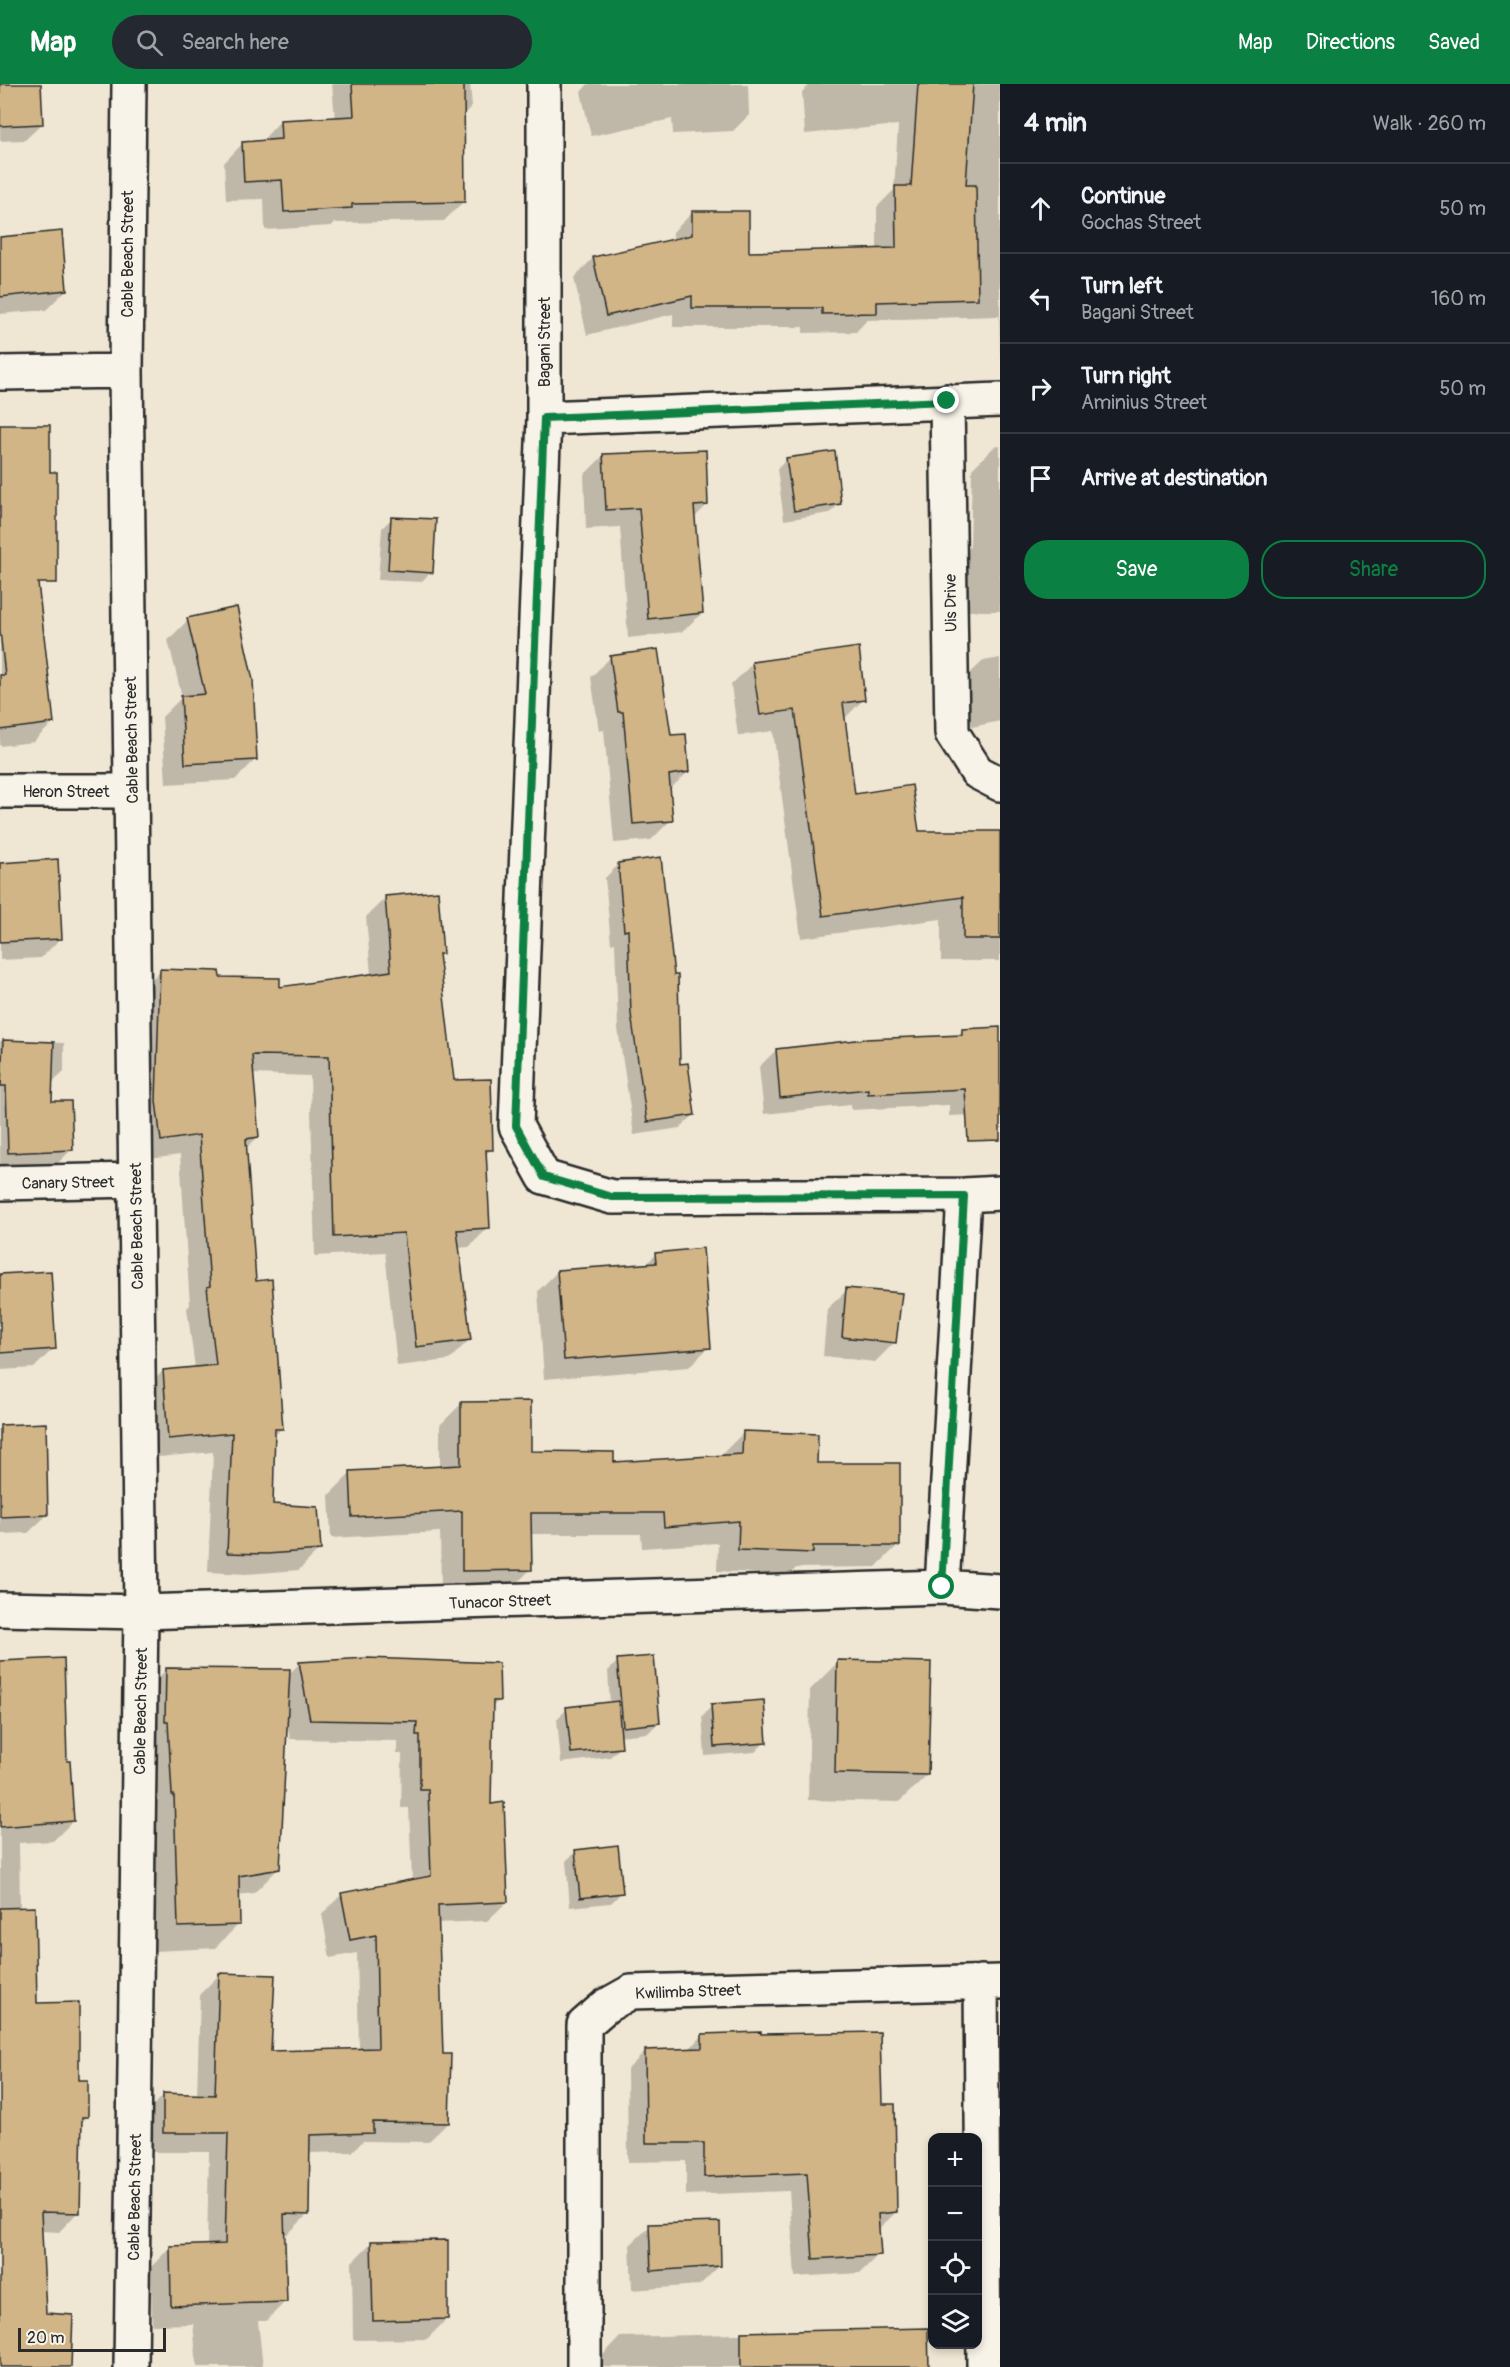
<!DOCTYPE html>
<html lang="en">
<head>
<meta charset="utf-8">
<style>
  :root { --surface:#171b24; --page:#242831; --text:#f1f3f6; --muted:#9ea1a6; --line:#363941; --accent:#0b8043 }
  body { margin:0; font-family:Pangolin,sans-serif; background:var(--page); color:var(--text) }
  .controls { position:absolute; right:18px; bottom:18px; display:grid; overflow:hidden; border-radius:12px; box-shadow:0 3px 9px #0003 }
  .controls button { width:54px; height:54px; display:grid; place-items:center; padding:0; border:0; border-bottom:2px solid var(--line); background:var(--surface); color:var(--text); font:30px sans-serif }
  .scale { position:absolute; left:18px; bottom:15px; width:148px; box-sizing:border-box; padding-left:6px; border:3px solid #2b2b2b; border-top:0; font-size:16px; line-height:21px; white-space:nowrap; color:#2b2b2b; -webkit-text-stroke:4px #f7f3e8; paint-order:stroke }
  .stop { position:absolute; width:18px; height:18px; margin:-14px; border:4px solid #0b8043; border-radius:50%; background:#fff }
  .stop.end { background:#0b8043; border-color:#fff; box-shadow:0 2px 6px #0008 }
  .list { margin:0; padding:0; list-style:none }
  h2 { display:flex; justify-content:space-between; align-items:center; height:78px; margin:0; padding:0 24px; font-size:26px }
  h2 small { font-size:20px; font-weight:400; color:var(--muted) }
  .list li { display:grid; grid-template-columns:39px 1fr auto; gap:18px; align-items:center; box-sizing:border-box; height:90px; padding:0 24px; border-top:2px solid var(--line) }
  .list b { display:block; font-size:22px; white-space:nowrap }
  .list p { margin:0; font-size:20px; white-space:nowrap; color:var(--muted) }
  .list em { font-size:20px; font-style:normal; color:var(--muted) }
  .actions { display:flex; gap:12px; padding:18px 24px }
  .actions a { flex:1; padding:14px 0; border:2px solid var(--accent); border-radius:24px; text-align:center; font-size:21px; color:var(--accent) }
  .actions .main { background:var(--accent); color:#fff }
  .icon { flex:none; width:33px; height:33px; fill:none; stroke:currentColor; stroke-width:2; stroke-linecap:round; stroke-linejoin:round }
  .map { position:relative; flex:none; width:1000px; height:2283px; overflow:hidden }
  header { display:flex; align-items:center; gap:36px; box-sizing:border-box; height:84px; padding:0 30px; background:var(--accent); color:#fff }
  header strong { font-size:28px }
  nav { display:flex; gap:33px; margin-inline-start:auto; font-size:21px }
  .search { width:420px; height:54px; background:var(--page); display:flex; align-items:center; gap:15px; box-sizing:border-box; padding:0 21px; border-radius:33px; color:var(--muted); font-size:22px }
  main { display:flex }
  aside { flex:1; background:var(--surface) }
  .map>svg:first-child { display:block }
  .shadow { fill:#0003 }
  .building { fill:#d1b586; stroke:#2b2b2b; stroke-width:1.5 }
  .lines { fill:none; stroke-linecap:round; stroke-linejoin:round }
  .street-casing { stroke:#2b2b2b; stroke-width:38 }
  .street { stroke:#f7f3e8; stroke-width:33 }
  .route { stroke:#0b8043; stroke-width:8 }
  .labels { text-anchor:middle; stroke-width:6; stroke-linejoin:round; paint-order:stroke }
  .street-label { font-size:16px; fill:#2b2b2b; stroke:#f7f3e8 }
</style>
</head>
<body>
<header>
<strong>Map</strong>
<div class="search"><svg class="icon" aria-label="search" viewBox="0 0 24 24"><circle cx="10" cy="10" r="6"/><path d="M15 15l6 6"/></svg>Search here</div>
<nav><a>Map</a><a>Directions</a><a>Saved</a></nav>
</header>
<main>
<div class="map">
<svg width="1000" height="2283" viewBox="0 0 1000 2283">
  <rect width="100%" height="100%" fill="#efe7d4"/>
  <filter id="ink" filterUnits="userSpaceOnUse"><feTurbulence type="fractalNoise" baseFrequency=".0167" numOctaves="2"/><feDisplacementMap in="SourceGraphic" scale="12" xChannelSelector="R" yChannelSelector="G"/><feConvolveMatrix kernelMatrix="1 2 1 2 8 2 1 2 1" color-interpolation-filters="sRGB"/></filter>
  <g filter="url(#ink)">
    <path class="shadow" d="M 0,0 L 40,0 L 42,40 L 25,56 L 0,57 Z
      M 332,0 L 470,0 L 472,22 L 463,31 L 463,118 L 444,137 L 335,139 L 331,142 L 265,146 L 264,115 L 226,116 L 224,79 L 243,59 L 261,58 L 280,37 L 335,35 Z
      M 588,0 L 748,0 L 749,31 L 733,47 L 673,50 L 672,35 L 591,52 L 581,8 Z
      M 810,0 L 1000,0 L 1000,279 L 999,232 L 867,236 L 856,248 L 803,249 L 803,243 L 673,243 L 673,230 L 587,251 L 574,194 L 593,174 L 673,157 L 673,148 L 692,129 L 747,170 L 877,166 L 877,123 L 894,106 L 898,41 L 805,50 L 802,8 Z
      M 0,155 L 66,206 L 46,226 L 0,230 Z
      M 995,362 L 1000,362 L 1000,527 L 960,527 L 960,473 L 970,463 L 972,385 Z
      M 604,371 L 707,421 L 694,434 L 702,529 L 682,548 L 628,554 L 620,443 L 586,445 L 584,391 Z
      M 787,375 L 840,419 L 830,429 L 784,436 L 777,385 Z
      M 392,434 L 431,488 L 421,498 L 378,496 L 382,444 Z
      M 0,518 L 53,639 L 33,658 L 0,662 Z
      M 188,536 L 255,676 L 235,696 L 166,700 L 162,633 L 182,613 L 168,556 Z
      M 611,573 L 670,653 L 688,688 L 669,706 L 671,736 L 651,756 L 614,759 L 604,646 L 599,647 L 591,593 Z
      M 1000,574 L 1000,637 L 972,643 L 963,596 L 983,577 Z
      M 753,579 L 864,615 L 843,636 L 854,711 L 917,748 L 1000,748 L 1000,877 L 941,877 L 941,835 L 801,854 L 773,647 L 738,652 L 731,601 Z
      M 0,780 L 60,855 L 41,874 L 0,876 Z
      M 619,780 L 694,1031 L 680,1044 L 634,1051 L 618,945 L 615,859 L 611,860 L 605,794 Z
      M 386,813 L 442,869 L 438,873 L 453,998 L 491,1065 L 485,1072 L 489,1143 L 469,1163 L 458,1164 L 469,1256 L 449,1276 L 397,1282 L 385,1168 L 315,1172 L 310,992 L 252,990 L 258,1053 L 245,1065 L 254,1198 L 282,1344 L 273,1353 L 271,1422 L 319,1466 L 299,1486 L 246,1490 L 208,1488 L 213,1368 L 148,1374 L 143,1307 L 163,1287 L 195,1284 L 187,1224 L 190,1221 L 180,1071 L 142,1076 L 140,907 L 160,887 L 278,905 L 371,891 L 366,833 Z
      M 1000,944 L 1000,1030 L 949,1032 L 949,1021 L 851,1026 L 851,1021 L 764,1030 L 759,983 L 776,966 L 956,953 L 963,946 Z
      M 0,957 L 64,959 L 64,988 L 51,1000 L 51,1019 L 71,1066 L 57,1080 L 0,1082 Z
      M 656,1170 L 709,1263 L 689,1283 L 544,1295 L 538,1207 L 558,1187 L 645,1181 Z
      M 0,1191 L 54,1264 L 34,1284 L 0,1286 Z
      M 847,1206 L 895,1258 L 875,1278 L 823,1272 L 827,1225 Z
      M 462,1319 L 529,1369 L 612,1380 L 722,1373 L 722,1370 L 744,1348 L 815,1380 L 898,1461 L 876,1483 L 796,1484 L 790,1491 L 717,1487 L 718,1459 L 642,1464 L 641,1450 L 530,1450 L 530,1486 L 508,1508 L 441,1508 L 440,1448 L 331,1454 L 329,1411 L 351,1389 L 440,1383 L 440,1341 Z
      M 0,1342 L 47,1431 L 28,1449 L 0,1450 Z
      M 618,1577 L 658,1639 L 648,1649 L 619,1652 L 621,1663 L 610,1673 L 561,1679 L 557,1635 L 567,1625 L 610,1620 L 608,1587 Z
      M 0,1578 L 66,1678 L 73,1737 L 53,1757 L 19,1759 L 21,1885 L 36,1920 L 78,1998 L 87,2033 L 80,2040 L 78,2128 L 59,2148 L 41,2147 L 44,2231 L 69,2283 L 0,2283 Z
      M 838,1578 L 927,1691 L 899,1718 L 808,1716 L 810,1606 Z
      M 300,1579 L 499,1616 L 491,1624 L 489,1722 L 507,1818 L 487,1837 L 437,1839 L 442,1972 L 448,2039 L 428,2058 L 363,2057 L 352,2068 L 309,2069 L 308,2130 L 288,2150 L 283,2150 L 285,2218 L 266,2237 L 258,2237 L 263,2283 L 197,2283 L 193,2240 L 152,2241 L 151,2183 L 170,2163 L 207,2162 L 209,2068 L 144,2068 L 144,2030 L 164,2011 L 197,2012 L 200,1910 L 220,1890 L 269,1969 L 359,1966 L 357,1869 L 330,1874 L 322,1830 L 342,1810 L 412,1797 L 409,1724 L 401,1724 L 402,1670 L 397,1670 L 398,1657 L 290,1655 L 287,1636 L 278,1785 L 254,1809 L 238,1811 L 239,1840 L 215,1864 L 155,1867 L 150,1735 L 142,1610 L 166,1586 L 288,1591 Z
      M 712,1622 L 765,1658 L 755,1668 L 705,1672 L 702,1632 Z
      M 576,1767 L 621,1809 L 611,1819 L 570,1823 L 566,1777 Z
      M 702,1952 L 880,2022 L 896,2128 L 878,2146 L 879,2170 L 860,2189 L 795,2193 L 789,2107 L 686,2111 L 686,2077 L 628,2078 L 627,1986 L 646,1967 L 688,1966 Z
      M 650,2142 L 720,2181 L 700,2201 L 632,2206 L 630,2161 Z
      M 372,2158 L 447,2235 L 427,2255 L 353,2256 L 352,2178 Z
      M 927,2245 L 927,2283 L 600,2283 L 601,2273 L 620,2253 Z"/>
    <path class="building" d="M 0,0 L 41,0 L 43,40 L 0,42 Z
      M 352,0 L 464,0 L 465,118 L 352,120 L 352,124 L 284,128 L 282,96 L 244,98 L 242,58 L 281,55 L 280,36 L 354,32 Z
      M 918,0 L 973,0 L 966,101 L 976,101 L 978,215 L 877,218 L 877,229 L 822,230 L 822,224 L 692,224 L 692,212 L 606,232 L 593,173 L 692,151 L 692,127 L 749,127 L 749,168 L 896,164 L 895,102 L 911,102 Z
      M 62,147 L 67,206 L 0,213 L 0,153 Z
      M 0,341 L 50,341 L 50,388 L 57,388 L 57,499 L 38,499 L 54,639 L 0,646 L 0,591 L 5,591 L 0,547 Z
      M 706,366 L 708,421 L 694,422 L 703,529 L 648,535 L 639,424 L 606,426 L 603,370 Z
      M 835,367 L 841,420 L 794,427 L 786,374 Z
      M 391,433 L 436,435 L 433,489 L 388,486 Z
      M 237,523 L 253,596 L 257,676 L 185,680 L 181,612 L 205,610 L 187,534 Z
      M 859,563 L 865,616 L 843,619 L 855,710 L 912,701 L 919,747 L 1000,747 L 1000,855 L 963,855 L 963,813 L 823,832 L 795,626 L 760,631 L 752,578 Z
      M 658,565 L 671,651 L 686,650 L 689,688 L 669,691 L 673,737 L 633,740 L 623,628 L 618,628 L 610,572 Z
      M 661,773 L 674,891 L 678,891 L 680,980 L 688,979 L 695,1031 L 647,1038 L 631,930 L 628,846 L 624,847 L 618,779 Z
      M 58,775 L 62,855 L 0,858 L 0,779 Z
      M 438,807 L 443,870 L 439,870 L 454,996 L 491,995 L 493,1066 L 486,1066 L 490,1144 L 457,1146 L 471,1256 L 416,1263 L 404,1149 L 334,1153 L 329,972 L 252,971 L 259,1053 L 246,1055 L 256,1197 L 272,1195 L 283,1345 L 275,1345 L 273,1420 L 318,1423 L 321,1466 L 267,1470 L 227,1469 L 232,1349 L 168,1355 L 163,1286 L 216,1281 L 207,1203 L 210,1202 L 199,1051 L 161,1057 L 156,1017 L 160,885 L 219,887 L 220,893 L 280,894 L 280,903 L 391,887 L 385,812 Z
      M 1000,943 L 1000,1056 L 968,1057 L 965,1005 L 868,1010 L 868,1005 L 780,1014 L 776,965 L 865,955 L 962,951 L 962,945 Z
      M 3,956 L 54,958 L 52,1017 L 71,1017 L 73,1066 L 8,1069 L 6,1002 L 1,1002 Z
      M 703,1164 L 711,1264 L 564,1276 L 557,1186 L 656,1179 L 655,1169 Z
      M 51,1187 L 56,1265 L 0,1269 L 0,1190 Z
      M 846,1204 L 902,1209 L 896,1259 L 842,1253 Z
      M 531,1317 L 531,1367 L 614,1368 L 614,1378 L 742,1370 L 743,1347 L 818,1350 L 817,1379 L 900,1379 L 900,1462 L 813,1462 L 813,1469 L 738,1466 L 739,1437 L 664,1443 L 663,1429 L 531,1429 L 532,1486 L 462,1487 L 462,1427 L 352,1433 L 350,1387 L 461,1381 L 461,1318 Z
      M 46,1339 L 48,1431 L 0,1433 L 0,1341 Z
      M 654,1572 L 660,1639 L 623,1643 L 617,1575 Z
      M 64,1574 L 67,1677 L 70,1677 L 74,1737 L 0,1743 L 0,1577 Z
      M 367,1574 L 499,1579 L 500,1617 L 493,1617 L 491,1720 L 504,1718 L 508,1818 L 438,1821 L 443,1970 L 451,1970 L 449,2039 L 373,2038 L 373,2049 L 310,2051 L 309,2131 L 284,2130 L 287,2218 L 171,2222 L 170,2162 L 225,2160 L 228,2049 L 163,2049 L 163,2009 L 215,2011 L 219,1889 L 275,1891 L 271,1967 L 378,1964 L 376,1851 L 350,1856 L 341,1809 L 431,1792 L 428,1705 L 420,1705 L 420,1651 L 416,1651 L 417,1638 L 310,1636 L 299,1578 Z
      M 837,1576 L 931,1578 L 928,1691 L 835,1689 Z
      M 166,1584 L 290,1585 L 280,1785 L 239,1792 L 240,1841 L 178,1843 L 174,1711 L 172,1711 L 168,1638 L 165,1638 Z
      M 764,1616 L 767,1659 L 714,1663 L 711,1620 Z
      M 618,1617 L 622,1664 L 571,1669 L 566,1623 Z
      M 618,1761 L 623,1809 L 580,1814 L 575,1766 Z
      M 35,1823 L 37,1919 L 79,1918 L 79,1996 L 88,1996 L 88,2033 L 82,2033 L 80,2129 L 41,2128 L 46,2229 L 73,2231 L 71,2283 L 0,2283 L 0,1824 Z
      M 761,1948 L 761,1950 L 880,1948 L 882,2020 L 895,2020 L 897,2128 L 878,2130 L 881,2171 L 813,2175 L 807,2089 L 704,2093 L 704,2059 L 646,2059 L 645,1966 L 702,1964 L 702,1950 Z
      M 720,2138 L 721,2182 L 651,2187 L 649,2140 Z
      M 448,2156 L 448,2235 L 373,2237 L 371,2157 Z
      M 928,2244 L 929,2283 L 741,2283 L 741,2248 Z"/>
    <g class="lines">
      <g class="street-casing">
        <path id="street" d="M 129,0 L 126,287 L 141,1528 L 131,2283
          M 544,0 L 544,334 L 516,1042 L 544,1093 L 612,1113 L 964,1111 L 1000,1109
          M 0,289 L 126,287
          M 947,317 L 952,649 L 977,688 L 1000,700
          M 544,334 L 1000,316
          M 0,707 L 131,707
          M 0,1099 L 136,1096
          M 942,1503 L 964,1111
          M 0,1525 L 141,1528 L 942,1503 L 1000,1507
          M 981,1898 L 984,2283
          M 584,2283 L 584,1941 L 606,1922 L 631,1908 L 1000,1898"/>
      </g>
      <use href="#street" class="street"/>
    </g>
  </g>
  <g class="lines" filter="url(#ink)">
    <path class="route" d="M 942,1503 L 964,1112 L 612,1113 L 544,1093 L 516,1042 L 544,334 L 947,317"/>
  </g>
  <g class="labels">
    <g class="street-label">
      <text transform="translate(127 170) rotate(-90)" y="6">Cable Beach Street</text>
      <text transform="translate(544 258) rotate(-90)" y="6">Bagani Street</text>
      <text transform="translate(950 519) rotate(-91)" y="6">Uis Drive</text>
      <text transform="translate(131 656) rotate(-91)" y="6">Cable Beach Street</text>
      <text x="66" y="713">Heron Street</text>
      <text transform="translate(68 1098) rotate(-1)" y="6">Canary Street</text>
      <text transform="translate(136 1142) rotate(-91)" y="6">Cable Beach Street</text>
      <text transform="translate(500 1517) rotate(-2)" y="6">Tunacor Street</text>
      <text transform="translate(140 1627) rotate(-89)" y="6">Cable Beach Street</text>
      <text transform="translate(688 1907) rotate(-2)" y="6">Kwilimba Street</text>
      <text transform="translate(134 2113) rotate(-89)" y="6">Cable Beach Street</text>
    </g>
  </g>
</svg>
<div class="controls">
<button>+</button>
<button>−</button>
<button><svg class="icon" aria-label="locate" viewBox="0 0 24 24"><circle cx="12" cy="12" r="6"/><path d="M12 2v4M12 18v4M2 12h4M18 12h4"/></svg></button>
<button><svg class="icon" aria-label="layers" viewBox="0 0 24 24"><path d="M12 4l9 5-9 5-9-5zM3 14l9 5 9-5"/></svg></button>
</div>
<div class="scale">20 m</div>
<div class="stop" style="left:942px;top:1503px"></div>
<div class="stop end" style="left:947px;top:317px"></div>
</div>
<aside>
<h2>4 min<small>Walk · 260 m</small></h2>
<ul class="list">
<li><svg class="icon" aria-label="ahead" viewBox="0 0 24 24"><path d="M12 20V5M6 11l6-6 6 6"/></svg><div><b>Continue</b><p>Gochas Street</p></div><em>50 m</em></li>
<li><svg class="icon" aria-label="left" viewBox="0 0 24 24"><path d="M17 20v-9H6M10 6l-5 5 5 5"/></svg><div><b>Turn left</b><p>Bagani Street</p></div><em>160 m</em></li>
<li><svg class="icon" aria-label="right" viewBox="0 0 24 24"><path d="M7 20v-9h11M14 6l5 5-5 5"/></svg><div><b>Turn right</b><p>Aminius Street</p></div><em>50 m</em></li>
<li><svg class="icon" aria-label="arrive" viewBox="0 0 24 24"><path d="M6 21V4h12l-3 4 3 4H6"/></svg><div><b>Arrive at destination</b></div></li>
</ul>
<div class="actions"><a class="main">Save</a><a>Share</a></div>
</aside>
</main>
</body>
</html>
